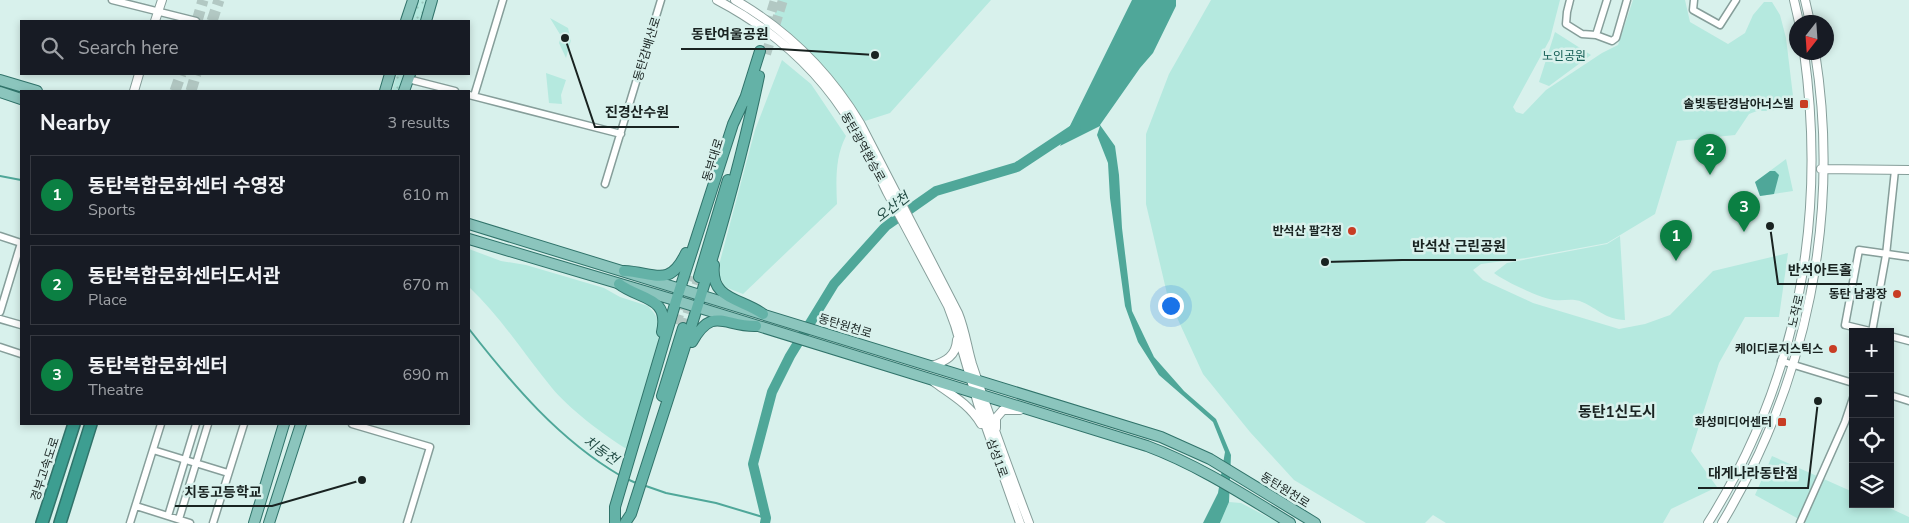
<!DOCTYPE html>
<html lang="en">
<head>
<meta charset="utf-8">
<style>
  :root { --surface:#171b24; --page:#20242c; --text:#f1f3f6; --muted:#9ea1a6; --line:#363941; --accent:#0b8043 }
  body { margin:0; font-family:"Nunito Sans","Noto Sans KR",sans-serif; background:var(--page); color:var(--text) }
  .controls { position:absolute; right:15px; bottom:15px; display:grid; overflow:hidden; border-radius:0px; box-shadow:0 2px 8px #0003 }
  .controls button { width:45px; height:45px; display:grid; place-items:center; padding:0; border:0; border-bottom:1px solid var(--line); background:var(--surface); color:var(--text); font:25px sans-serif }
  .compass { position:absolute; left:1789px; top:15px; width:45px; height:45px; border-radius:50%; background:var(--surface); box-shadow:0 2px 8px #0003; rotate:197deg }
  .you { position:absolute; left:1170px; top:305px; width:18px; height:18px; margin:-12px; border:4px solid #fff; border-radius:50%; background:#1a73e8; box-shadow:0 0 0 8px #1a73e833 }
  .badge { display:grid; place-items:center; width:32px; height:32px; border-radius:50%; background:var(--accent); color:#fff; font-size:16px; font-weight:700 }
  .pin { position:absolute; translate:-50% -41px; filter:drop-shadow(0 1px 2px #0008) }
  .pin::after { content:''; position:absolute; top:26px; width:18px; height:15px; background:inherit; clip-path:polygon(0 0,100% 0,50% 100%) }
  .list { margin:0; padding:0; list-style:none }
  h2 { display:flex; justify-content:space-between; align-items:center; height:65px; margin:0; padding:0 20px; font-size:21px }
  h2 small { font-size:16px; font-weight:400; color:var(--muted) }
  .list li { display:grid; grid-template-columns:32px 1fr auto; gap:15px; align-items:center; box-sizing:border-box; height:80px; margin:0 10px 10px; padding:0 10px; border:1px solid var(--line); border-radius:0px }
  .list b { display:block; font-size:19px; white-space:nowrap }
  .list p { margin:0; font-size:16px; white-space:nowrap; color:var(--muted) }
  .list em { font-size:16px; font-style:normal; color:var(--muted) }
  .icon { flex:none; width:28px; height:28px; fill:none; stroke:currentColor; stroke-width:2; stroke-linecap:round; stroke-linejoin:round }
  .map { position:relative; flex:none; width:1909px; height:523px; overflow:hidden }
  .search { position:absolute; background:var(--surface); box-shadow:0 2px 8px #0003; left:20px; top:20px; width:450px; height:55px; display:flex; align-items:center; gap:12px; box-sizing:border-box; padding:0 18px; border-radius:0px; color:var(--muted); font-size:19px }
  .panel { position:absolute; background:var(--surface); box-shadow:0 2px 8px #0003; left:20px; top:90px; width:450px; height:335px; border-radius:0px }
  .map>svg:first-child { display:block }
  .grass { fill:url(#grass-dots) }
  .park { fill:#b5e9df }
  .water { fill:#4fa799 }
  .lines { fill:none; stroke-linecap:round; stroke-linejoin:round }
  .stream { stroke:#4fa799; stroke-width:2 }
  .river { stroke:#4fa799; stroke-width:10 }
  .trunk-tunnel { stroke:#b2c8c3; stroke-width:10; stroke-dasharray:10 5; stroke-linecap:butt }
  .motorway-tunnel { stroke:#b2c8c3; stroke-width:11; stroke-dasharray:11 5.5; stroke-linecap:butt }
  .minor-casing { stroke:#869e9a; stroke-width:9 }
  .tertiary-casing { stroke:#869e9a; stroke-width:10 }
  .primary-casing { stroke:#30736a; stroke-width:12 }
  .trunk-casing { stroke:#30736a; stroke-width:12 }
  .motorway-casing { stroke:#30736a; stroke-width:14 }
  .minor { stroke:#fff; stroke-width:6 }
  .tertiary { stroke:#fff; stroke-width:8 }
  .primary { stroke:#8bc5bd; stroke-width:10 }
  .trunk { stroke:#64b2a7; stroke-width:10 }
  .motorway { stroke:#3d9e91; stroke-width:11 }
  .poi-dot { fill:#c83d24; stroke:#d8f1ec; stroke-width:2 }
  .labels { text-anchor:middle; stroke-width:5; stroke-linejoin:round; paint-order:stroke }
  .street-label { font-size:12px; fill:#192321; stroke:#d8f1ec }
  .park-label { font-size:12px; fill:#125c53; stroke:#d8f1ec }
  .poi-label { font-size:12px; font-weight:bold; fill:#192321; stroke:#d8f1ec; text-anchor:end }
  .water-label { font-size:14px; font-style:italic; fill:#234c45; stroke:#d8f1ec }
  .quarter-label { font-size:15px; font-weight:bold; fill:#192321; stroke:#d8f1ec }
  .leader { fill:none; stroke:#192321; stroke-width:2 }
  .callout-dot { fill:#192321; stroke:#d8f1ec; stroke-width:2 }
  .callout-label { font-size:14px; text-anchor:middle; font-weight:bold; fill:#192321; stroke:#d8f1ec; stroke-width:5; stroke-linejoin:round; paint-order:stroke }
</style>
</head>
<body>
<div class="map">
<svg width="1909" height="523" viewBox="0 0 1909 523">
  <defs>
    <pattern id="grass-dots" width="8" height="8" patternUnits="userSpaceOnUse" patternTransform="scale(1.25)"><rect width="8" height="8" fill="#b5e9df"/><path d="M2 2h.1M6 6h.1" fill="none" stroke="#9bc8bf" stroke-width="1.8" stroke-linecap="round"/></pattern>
  </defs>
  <rect width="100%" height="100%" fill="#d8f1ec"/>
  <path class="grass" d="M 418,0 L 427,0 L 422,21 L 412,21 Z
    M 397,74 L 407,74 L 402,91 L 392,91 Z"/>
  <path class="park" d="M 779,0 L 991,0 L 890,113 L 865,121 L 834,80 L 773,20 Z
    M 1211,0 L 1560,0 L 1550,39 L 1513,107 L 1516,112 L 1523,114 L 1546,90 L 1602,53 L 1618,45 L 1633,0 L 1685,0 L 1690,22 L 1728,44 L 1745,33 L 1753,15 L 1764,2 L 1772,2 L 1780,15 L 1786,38 L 1793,96 L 1787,105 L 1772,111 L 1757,111 L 1749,114 L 1735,135 L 1677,141 L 1655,214 L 1607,243 L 1526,258 L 1481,264 L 1473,270 L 1483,280 L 1533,303 L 1619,329 L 1645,324 L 1670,315 L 1713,271 L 1788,253 L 1779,317 L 1745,317 L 1719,363 L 1691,451 L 1717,487 L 1671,509 L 1663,523 L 1446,523 L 1433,515 L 1425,523 L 1366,523 L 1294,480 L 1250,432 L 1203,374 L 1168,298 L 1146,204 L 1146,134 L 1169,74 Z
    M 550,18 L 568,28 L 571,40 L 566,58 L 559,43 L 561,36 Z
    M 1555,32 L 1591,55 L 1549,86 L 1539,82 Z
    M 782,60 L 811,84 L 846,136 C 835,157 836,181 837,204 L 743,294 L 725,287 L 720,277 L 719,265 L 755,130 Z
    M 546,73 L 566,80 L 561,95 L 562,104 L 549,103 Z
    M 1786,159 L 1793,191 L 1760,196 L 1755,182 Z
    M 1620,236 L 1625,320 C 1604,319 1599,309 1582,302 C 1573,298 1564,301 1555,300 C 1542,299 1504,281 1494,273 L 1507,263 L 1607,244 Z
    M 469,249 L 501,261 L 526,265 L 604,288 L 620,297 L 648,306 L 654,313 L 660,323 L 658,346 L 627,449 C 607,438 566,406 552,388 C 524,354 501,317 469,287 Z
    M 1772,456 L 1853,492 L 1853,504 L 1881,504 L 1909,517 L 1909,523 L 1806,523 L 1755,495 Z
    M 1229,502 L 1241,503 L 1279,523 L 1220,523 Z"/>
  <path class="water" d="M 1132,0 L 1176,0 L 1176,6 L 1153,53 L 1140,68 L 1100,125 L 1115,146 L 1119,175 L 1122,228 L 1132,311 L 1154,357 L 1184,391 L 1216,419 L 1231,455 L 1229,502 L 1220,523 L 1203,523 L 1218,493 L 1225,452 L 1213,422 L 1159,375 L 1138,342 L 1125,306 L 1110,198 L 1108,163 L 1097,135 L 1100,126 L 1060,146 Z
    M 1770,171 L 1775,171 L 1779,175 L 1774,194 L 1760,196 L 1755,182 Z"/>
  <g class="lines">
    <path class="stream" d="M 0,176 L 21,180
      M 469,329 C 512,384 559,440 621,476
      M 627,479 L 636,483
      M 643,485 L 666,493 L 716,503 L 766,518"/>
    <path class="river" d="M 765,523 L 766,518 L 753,464 L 772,392 L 790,356 L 834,284 L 886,226 L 936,191 L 1017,167 L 1076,128"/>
    <path class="trunk-tunnel" d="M 763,40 L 775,0
      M 766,54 L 783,0
      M 676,324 L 691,276
      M 683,328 L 699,277"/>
    <path class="motorway-tunnel" d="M 197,21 L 203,0
      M 212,21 L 219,0
      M 175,91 L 181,74
      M 191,91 L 196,74"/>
    <g class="minor-casing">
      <path id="minor" d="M 112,0 L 196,21
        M 1570,0 L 1567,12 L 1566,24 L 1582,34 L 1596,35 L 1612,41 L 1616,38 L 1627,0
        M 1694,0 L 1693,10 L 1720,25 L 1736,0
        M 1596,35 L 1607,0
        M 408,79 L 455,91
        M 469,95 L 621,134
        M 474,96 L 503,0
        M 605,184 L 661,0
        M 0,236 L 21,243
        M 0,312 L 21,243
        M 0,319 L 21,325
        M 1872,332 L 1886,255 L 1895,170
        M 1874,332 L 1845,325 L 1859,250 L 1909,257
        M 1890,336 L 1909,341
        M 0,347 L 21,354
        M 1781,361 L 1853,383
        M 1890,395 L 1909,401
        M 352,424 L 430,447 L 407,523
        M 153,450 L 228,473
        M 136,506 L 190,523
        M 168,516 L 196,424
        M 179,519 L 208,424
        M 130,523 L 161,424
        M 213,523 L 244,424
        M 1800,523 L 1845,422 L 1853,398"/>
    </g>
    <g class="tertiary-casing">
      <path id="tertiary" d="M 717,0 C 772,29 820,71 852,125 C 865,146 876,169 887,192 C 907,230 928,268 948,306 L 955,325 L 978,404 L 1020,523
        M 735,0 C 787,30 829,72 860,123 L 958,313 C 965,330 967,347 972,364 C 990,418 1009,470 1029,523
        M 1794,0 L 1799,22
        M 1805,0 L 1810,22
        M 155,21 L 162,0
        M 134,91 L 139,74
        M 1821,169 L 1909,170
        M 932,366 C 946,361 956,356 957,340
        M 934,382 C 952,395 970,405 981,424
        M 996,428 L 996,418 L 1003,410 L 1020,410
        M 1708,523 C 1798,380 1827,219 1804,52
        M 1722,523 C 1807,382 1841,216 1815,52"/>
    </g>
    <g class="primary-casing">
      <path id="primary" d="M 406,21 L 413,0
        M 426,21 L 432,0
        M 0,80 L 37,91
        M 385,91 L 390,74
        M 404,91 L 410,74
        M 0,92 L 21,99
        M 469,224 L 1161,437 L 1210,459 L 1315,523
        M 469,239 L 671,299 L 1147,446 C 1198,465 1244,495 1290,523
        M 254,523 L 284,424
        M 269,523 L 301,424"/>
    </g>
    <g class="trunk-casing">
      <path id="trunk" d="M 744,102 L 760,51
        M 714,265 C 710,300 741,298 763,314
        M 624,271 C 654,272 669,289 686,253
        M 699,277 L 728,180
        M 619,284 C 640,300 670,296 662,332
        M 692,342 C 713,305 724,327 756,326
        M 662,396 L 683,328
        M 615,523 L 615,507 L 676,301 L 733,124 L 746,96
        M 625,523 L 631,514 C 677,369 728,225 759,76"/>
    </g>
    <g class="motorway-casing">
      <path id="motorway" d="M 42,523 L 74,424
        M 60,523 L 91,424"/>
    </g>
    <use href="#minor" class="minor"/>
    <use href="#tertiary" class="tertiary"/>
    <use href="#primary" class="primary"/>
    <use href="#trunk" class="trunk"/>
    <use href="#motorway" class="motorway"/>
  </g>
  <g class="poi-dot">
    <rect x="1799" y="99" width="10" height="10" rx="2.5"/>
    <circle cx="1352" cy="231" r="5"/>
    <circle cx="1897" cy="294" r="5"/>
    <circle cx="1833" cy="349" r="5"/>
    <rect x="1777" y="417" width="10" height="10" rx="2.5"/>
  </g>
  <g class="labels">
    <g class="street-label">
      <text transform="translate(647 49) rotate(-73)" y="4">동탄감배산로</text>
      <text transform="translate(863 147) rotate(61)" y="4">동탄광역환승로</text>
      <text transform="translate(713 160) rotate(-73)" y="4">동부대로</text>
      <text transform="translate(1796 311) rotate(-77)" y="4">노작로</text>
      <text transform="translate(845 326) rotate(17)" y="4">동탄원천로</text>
      <text transform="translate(997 458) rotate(70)" y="4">삼성1로</text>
      <text transform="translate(45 469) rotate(-72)" y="4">경부고속도로</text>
      <text transform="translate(1285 490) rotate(32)" y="4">동탄원천로</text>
    </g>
    <g class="park-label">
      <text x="1564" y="60">노인공원</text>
    </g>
    <g class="poi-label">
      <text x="1794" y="108">솔빛동탄경남아너스빌</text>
      <text x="1342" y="235">반석산 팔각정</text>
      <text x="1887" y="298">동탄 남광장</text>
      <text x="1823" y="353">케이디로지스틱스</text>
      <text x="1772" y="426">화성미디어센터</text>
    </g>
    <g class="water-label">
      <text transform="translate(892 207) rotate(-38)" y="5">오산천</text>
      <text transform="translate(601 450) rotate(35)" y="5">치동천</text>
    </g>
    <g class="quarter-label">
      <text x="1617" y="417">동탄1신도시</text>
    </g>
  </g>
  <path class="leader" d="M875 55L779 49H681M565 38L595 127H679M1325 262L1402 260H1516M1770 226L1778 284H1862M1818 401L1808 488H1698M362 480L272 506H175"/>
  <g class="callout-dot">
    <circle cx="875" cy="55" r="5"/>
    <circle cx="565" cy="38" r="5"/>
    <circle cx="1325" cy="262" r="5"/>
    <circle cx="1770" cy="226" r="5"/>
    <circle cx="1818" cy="401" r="5"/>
    <circle cx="362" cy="480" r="5"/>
  </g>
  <g class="callout-label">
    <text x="730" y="39">동탄여울공원</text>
    <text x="637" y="117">진경산수원</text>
    <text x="1459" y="251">반석산 근린공원</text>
    <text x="1820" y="275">반석아트홀</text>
    <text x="1753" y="478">대게나라동탄점</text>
    <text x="223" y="497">치동고등학교</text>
  </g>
</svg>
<div class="controls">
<button>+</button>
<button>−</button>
<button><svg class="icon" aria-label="locate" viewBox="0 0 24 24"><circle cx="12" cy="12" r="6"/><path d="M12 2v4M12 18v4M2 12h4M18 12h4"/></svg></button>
<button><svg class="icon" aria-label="layers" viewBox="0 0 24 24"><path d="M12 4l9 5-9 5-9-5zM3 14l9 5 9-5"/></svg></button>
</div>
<svg class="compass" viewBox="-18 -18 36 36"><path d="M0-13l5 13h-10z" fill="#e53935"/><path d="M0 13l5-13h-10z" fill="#9ea1a6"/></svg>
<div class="you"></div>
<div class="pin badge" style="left:1676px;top:261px">1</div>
<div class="pin badge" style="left:1710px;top:175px">2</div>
<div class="pin badge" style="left:1744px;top:232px">3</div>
<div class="search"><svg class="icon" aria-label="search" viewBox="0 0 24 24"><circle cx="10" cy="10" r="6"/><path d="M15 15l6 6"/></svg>Search here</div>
<section class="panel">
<h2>Nearby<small>3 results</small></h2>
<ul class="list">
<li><span class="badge">1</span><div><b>동탄복합문화센터 수영장</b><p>Sports</p></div><em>610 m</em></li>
<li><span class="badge">2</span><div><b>동탄복합문화센터도서관</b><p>Place</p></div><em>670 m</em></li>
<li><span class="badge">3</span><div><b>동탄복합문화센터</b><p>Theatre</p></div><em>690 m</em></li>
</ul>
</section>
</div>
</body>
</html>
